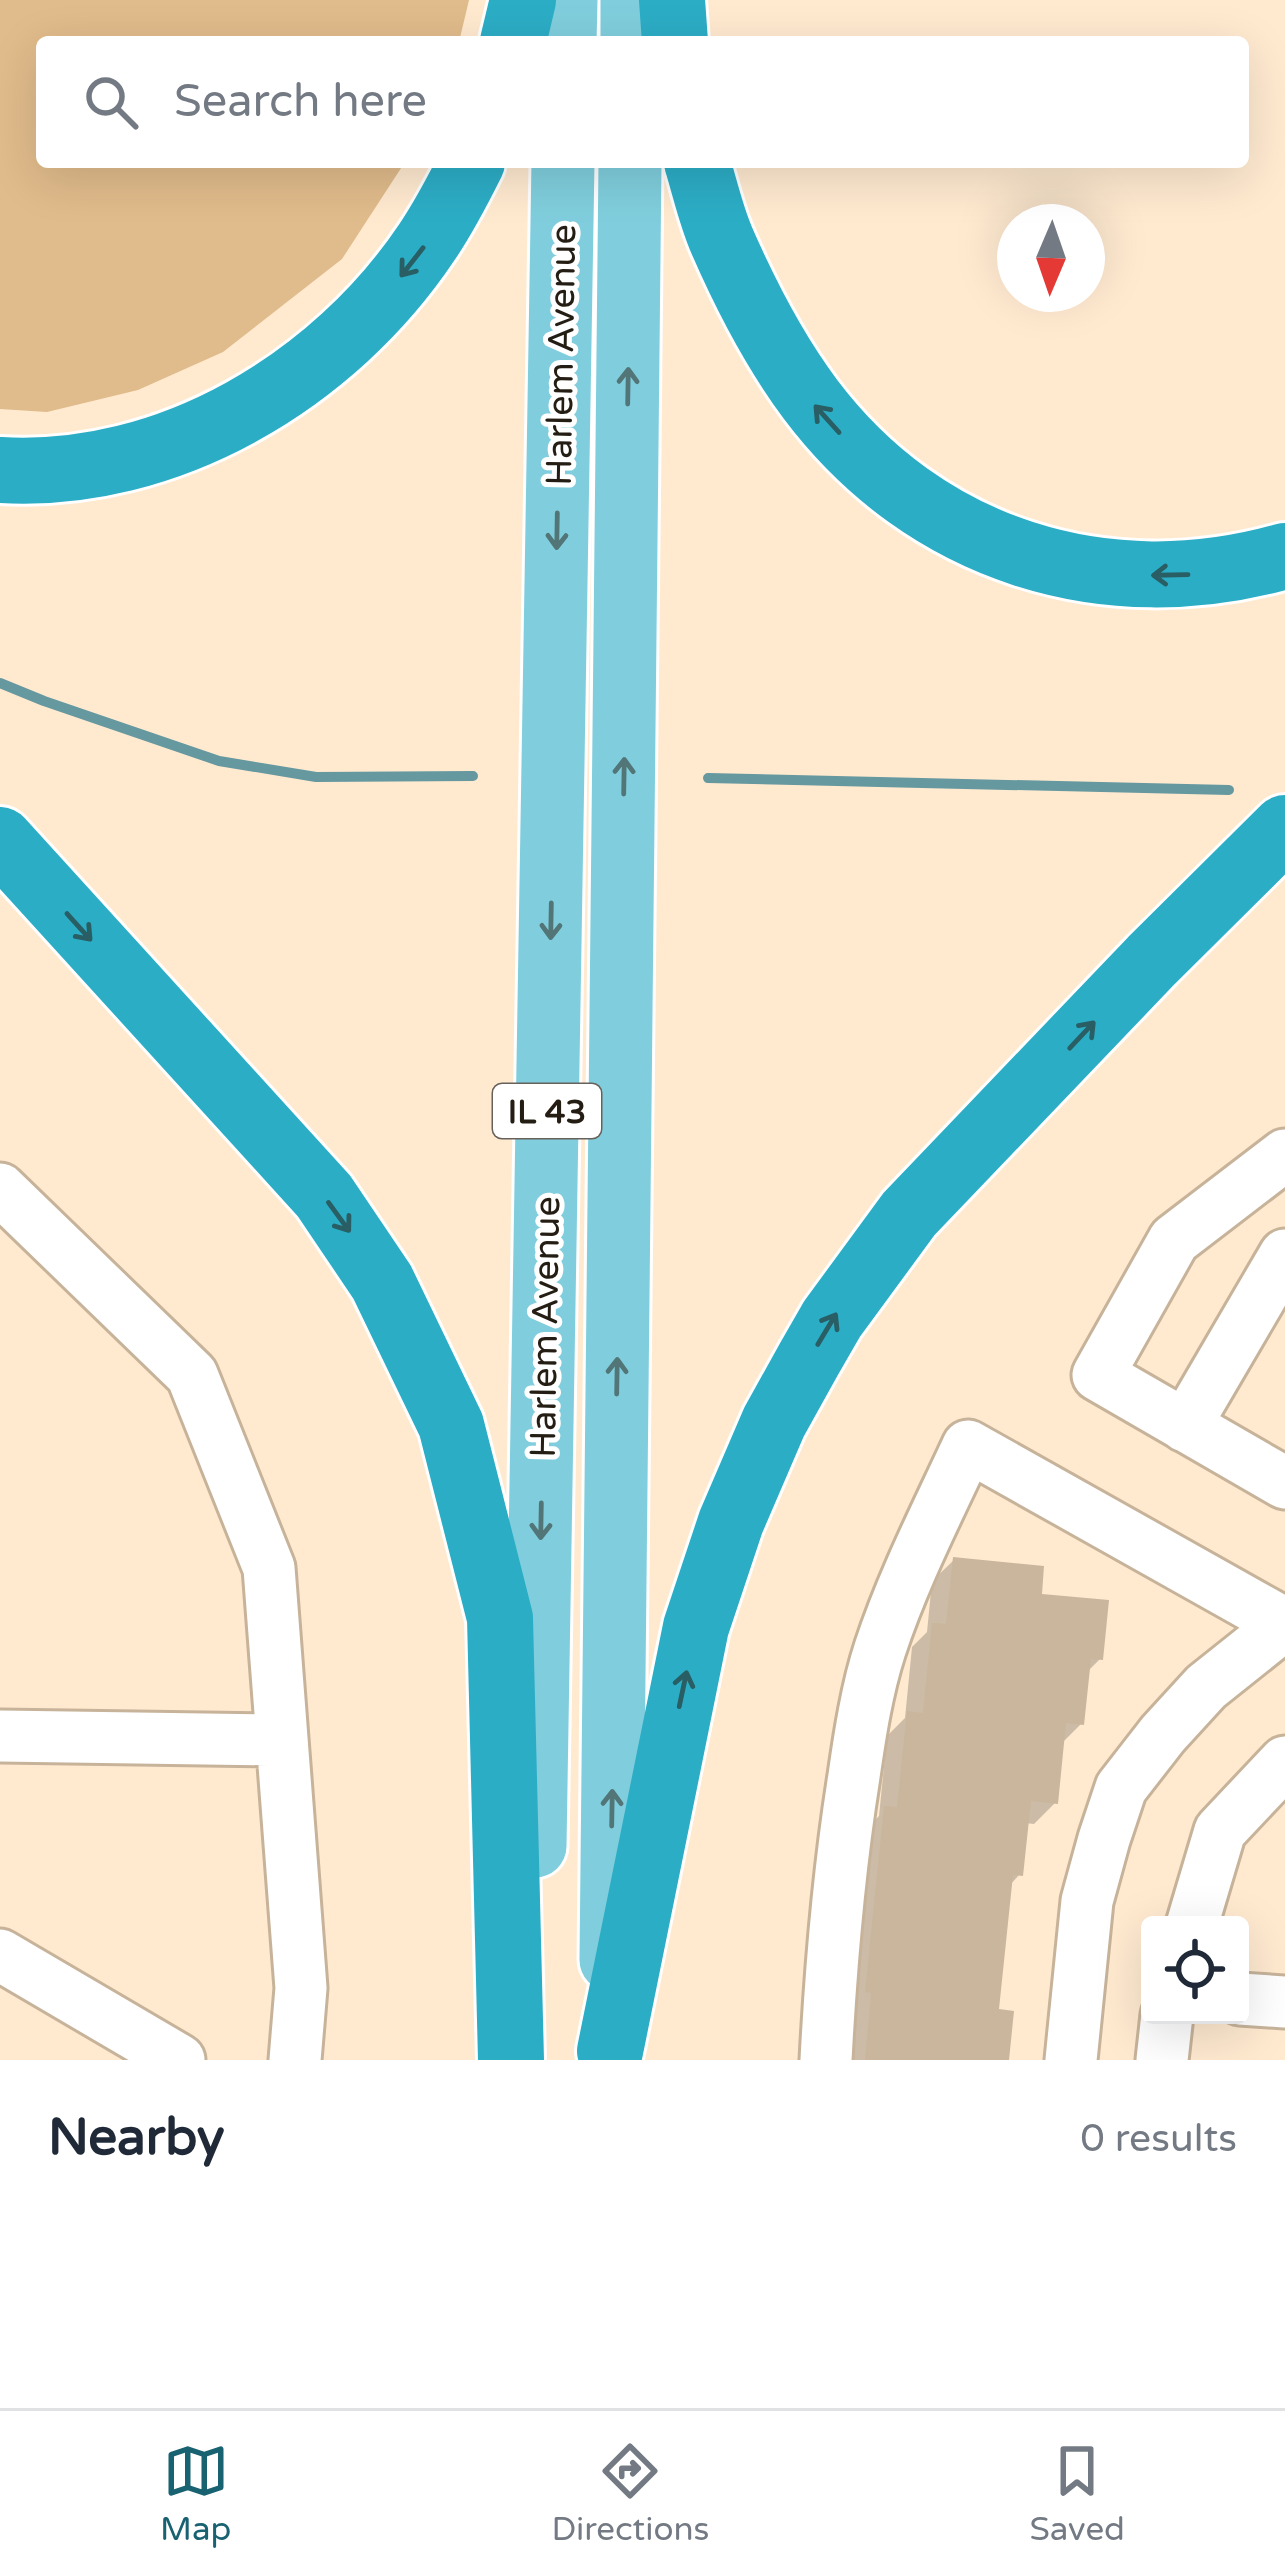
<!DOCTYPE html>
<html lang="en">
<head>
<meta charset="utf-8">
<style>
  :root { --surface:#fff; --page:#f6f6f7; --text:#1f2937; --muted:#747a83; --line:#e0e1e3; --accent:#196271 }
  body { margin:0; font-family:"Varela Round",sans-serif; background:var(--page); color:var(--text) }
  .controls { position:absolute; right:36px; bottom:36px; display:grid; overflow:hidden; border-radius:12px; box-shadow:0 12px 48px #0002 }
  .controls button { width:108px; height:108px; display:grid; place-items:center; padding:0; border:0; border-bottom:3px solid var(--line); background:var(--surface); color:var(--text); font:60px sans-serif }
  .compass { position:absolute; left:997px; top:204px; width:108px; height:108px; border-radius:50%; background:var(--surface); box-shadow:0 12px 48px #0002; rotate:182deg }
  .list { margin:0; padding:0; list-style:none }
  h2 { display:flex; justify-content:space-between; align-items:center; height:156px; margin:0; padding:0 48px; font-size:51px }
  h2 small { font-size:39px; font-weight:400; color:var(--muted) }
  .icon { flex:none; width:66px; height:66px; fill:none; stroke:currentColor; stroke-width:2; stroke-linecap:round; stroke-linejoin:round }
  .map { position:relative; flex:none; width:1285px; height:2060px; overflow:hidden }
  .search { position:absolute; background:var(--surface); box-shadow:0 12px 48px #0002; left:36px; right:36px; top:36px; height:132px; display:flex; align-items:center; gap:30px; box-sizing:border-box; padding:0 42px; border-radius:12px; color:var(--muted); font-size:45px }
  .sheet { height:348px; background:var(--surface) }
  nav { display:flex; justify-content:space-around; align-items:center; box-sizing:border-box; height:168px; border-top:3px solid var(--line); background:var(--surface); font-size:33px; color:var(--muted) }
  nav a { display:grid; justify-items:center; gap:6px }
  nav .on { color:var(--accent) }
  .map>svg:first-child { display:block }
  .green { fill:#e0bb8b }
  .shadow { fill:#0003 }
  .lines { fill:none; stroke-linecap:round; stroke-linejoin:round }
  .stream { stroke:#6698a0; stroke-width:10 }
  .building { fill:#cab69d }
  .minor-casing { stroke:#c7b39a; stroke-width:57 }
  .major-casing { stroke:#fff; stroke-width:69 }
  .highway-casing { stroke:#fff; stroke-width:72 }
  .minor { stroke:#fff; stroke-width:51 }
  .major { stroke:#80cedd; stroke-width:63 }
  .highway { stroke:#2cadc6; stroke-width:66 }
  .oneway { stroke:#285e64 }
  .oneway2 { stroke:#527678 }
  .labels { text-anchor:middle; stroke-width:10; stroke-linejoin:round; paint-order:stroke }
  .shield { fill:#fff; stroke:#66615a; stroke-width:3 }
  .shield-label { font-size:33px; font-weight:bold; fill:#241d13 }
  .street-label { font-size:36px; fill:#241d13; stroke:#fff }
</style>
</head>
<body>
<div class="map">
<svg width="1285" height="2060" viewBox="0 0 1285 2060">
  <rect width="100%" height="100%" fill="#ffead0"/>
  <path class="green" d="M 0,0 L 469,0 L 459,42 L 42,42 L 42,162 L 405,162 L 342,259 L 223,352 L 138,390 L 47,412 L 0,409 Z"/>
  <path class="shadow" d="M 954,1560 L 1038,1597 L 1100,1659 L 1086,1673 L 1081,1724 L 1061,1744 L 1055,1803 L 1034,1824 L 1025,1823 L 1020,1874 L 1009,1886 L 996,2012 L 1005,2060 L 847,2060 L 864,1831 L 879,1816 L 887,1736 L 905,1718 L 912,1647 L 927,1632 L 932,1581 Z"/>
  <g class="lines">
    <path class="stream" d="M 0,683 L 44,701 L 219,761 L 316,777 L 473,776
      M 708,778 L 1229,790"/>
  </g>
  <path class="building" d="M 953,1557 L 1044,1566 L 1042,1594 L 1109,1600 L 1103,1660 L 1091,1659 L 1084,1725 L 1066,1723 L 1058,1804 L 1031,1801 L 1023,1876 L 1013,1875 L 999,2009 L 1014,2011 L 1009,2060 L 865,2060 L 871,1993 L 865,1992 L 884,1806 L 897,1807 L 907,1711 L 923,1713 L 932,1623 L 946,1624 Z"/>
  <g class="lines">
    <g class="minor-casing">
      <path id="minor" d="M 1285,1155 L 1174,1240 L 1098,1375 L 1285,1483
        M 0,1189 L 192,1375 L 269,1568 L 301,1988 L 295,2060
        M 1185,1426 L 1285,1255
        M 0,1736 L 282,1740
        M 1192,1925 L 1220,1831 L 1285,1762
        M 0,1955 L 179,2060
        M 1240,1999 L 1285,2002
        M 826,2060 C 831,1964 839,1870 854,1776 C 860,1734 867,1689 880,1649 C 903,1579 937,1513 968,1446 L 1285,1624
        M 1071,2060 L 1087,1901 L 1104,1839 L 1121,1788 L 1163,1734 L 1206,1687 L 1285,1624
        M 1162,2060 L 1167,2015"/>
    </g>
    <g class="major-casing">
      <path id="major" d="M 565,42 L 566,0
        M 632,42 L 632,0
        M 535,1846 L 563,162
        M 611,1960 L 630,162"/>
    </g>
    <g class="highway-casing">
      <path id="highway" d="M 672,0 L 675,42
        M 513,42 L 523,0
        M 697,162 C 705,188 711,216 722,241 C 746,296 775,352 811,400 C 925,551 1106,607 1285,556
        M 0,470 C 168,480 334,381 427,242 C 444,217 458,190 472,162
        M 0,840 L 324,1196 L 382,1282 L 451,1425 L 500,1618 L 511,2060
        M 610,2051 L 696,1627 L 731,1522 L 774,1422 L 809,1359 L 832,1319 L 909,1214 L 1152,960 L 1285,828"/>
    </g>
    <use href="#minor" class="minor"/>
    <use href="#major" class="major"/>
    <use href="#highway" class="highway"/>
  </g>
  <defs><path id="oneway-shaft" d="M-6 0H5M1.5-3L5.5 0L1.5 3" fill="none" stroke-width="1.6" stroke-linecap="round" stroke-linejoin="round" transform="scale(3)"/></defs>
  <g class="oneway">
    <use href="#oneway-shaft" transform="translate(412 262) rotate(128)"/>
    <use href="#oneway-shaft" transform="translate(827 419) rotate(-132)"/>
    <use href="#oneway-shaft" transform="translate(1170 575) rotate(179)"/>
    <use href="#oneway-shaft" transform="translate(79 927) rotate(48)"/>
    <use href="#oneway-shaft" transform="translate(1082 1035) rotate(-47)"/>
    <use href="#oneway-shaft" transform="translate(339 1217) rotate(54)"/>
    <use href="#oneway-shaft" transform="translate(827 1329) rotate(-59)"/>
    <use href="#oneway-shaft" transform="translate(683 1689) rotate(-78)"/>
  </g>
  <g class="oneway2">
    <use href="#oneway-shaft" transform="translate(628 386) rotate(-89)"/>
    <use href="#oneway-shaft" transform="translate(557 531) rotate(91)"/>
    <use href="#oneway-shaft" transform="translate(624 776) rotate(-89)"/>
    <use href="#oneway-shaft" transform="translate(551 921) rotate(91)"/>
    <use href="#oneway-shaft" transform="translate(617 1376) rotate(-89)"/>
    <use href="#oneway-shaft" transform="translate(541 1521) rotate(91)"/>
    <use href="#oneway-shaft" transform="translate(612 1808) rotate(-89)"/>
  </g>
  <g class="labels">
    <rect class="shield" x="493" y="1084" width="108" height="54" rx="9"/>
    <g class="shield-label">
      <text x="547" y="1123">IL 43</text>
    </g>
    <g class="street-label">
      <text transform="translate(560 355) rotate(-89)" y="13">Harlem Avenue</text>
      <text transform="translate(544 1327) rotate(-89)" y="13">Harlem Avenue</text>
    </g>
  </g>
</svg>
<div class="controls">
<button><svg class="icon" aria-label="locate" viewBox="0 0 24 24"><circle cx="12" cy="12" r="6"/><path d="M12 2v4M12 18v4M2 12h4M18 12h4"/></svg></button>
</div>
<svg class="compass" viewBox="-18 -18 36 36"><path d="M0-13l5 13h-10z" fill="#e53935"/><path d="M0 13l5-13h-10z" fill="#747a83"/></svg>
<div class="search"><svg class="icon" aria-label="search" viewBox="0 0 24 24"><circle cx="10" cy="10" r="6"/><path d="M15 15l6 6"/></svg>Search here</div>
</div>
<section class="sheet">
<h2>Nearby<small>0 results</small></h2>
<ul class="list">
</ul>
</section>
<nav>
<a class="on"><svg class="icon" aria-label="map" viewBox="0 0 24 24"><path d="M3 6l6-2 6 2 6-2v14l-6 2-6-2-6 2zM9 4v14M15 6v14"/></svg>Map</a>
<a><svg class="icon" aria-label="directions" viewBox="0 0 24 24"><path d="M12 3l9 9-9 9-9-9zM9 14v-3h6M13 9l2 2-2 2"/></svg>Directions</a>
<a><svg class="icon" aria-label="saved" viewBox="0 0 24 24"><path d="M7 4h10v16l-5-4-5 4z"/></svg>Saved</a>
</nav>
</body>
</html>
